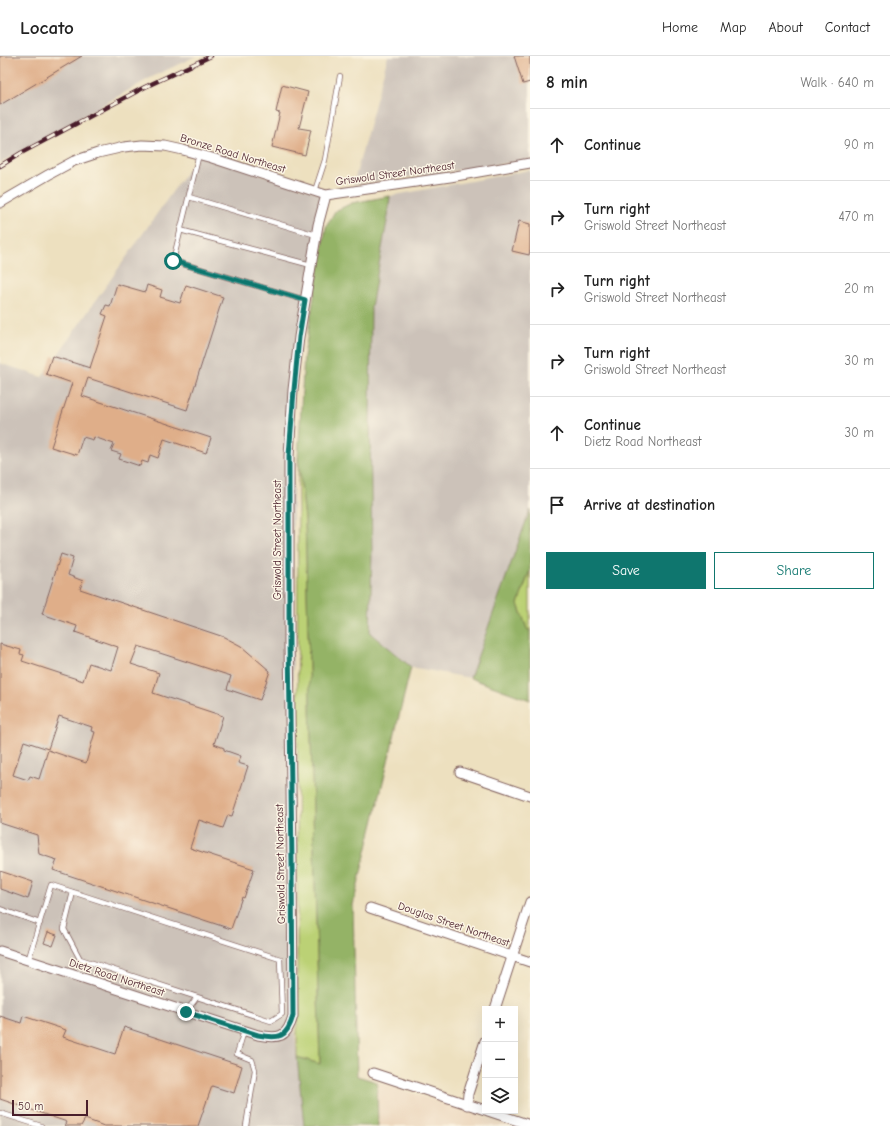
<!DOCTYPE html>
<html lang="en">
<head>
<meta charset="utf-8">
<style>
  :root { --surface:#fff; --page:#f6f6f6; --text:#222; --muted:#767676; --line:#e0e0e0; --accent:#0f766e }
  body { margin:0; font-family:"Comic Neue",sans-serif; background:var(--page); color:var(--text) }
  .controls { position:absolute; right:12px; bottom:12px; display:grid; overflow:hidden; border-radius:0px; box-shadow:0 4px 16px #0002 }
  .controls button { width:36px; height:36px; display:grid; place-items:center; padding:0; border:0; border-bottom:1px solid var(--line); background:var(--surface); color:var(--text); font:20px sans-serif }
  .scale { position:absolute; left:12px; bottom:10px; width:76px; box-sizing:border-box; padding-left:4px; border:2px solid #4a1f2b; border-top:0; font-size:11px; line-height:14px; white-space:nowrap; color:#4a1f2b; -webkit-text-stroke:3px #fcf5e5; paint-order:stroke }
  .stop { position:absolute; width:12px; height:12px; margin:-9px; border:3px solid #0f766e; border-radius:50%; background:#fff }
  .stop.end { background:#0f766e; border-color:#fff; box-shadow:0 1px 4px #0008 }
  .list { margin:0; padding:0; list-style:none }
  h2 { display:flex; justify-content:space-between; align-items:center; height:52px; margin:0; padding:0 16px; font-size:17px }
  h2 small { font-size:13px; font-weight:400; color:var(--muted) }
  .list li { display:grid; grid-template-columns:26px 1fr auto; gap:12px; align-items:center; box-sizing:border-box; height:72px; padding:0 16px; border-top:1px solid var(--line) }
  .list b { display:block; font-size:15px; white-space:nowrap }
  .list p { margin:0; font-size:13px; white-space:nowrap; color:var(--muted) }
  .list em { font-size:13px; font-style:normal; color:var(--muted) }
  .actions { display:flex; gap:8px; padding:12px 16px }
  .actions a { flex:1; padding:9px 0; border:1px solid var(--accent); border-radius:0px; text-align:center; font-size:14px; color:var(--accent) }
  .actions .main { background:var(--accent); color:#fff }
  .icon { flex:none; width:22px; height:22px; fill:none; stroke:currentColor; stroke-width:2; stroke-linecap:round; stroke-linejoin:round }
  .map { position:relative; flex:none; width:530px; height:1070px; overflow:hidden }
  header { display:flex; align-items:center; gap:24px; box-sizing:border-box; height:56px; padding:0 20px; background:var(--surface); border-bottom:1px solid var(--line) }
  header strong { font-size:19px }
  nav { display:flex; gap:22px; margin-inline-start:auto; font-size:14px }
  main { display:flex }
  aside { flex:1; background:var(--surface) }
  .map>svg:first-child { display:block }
  .built { fill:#ead3b8 }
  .industrial { fill:#ccc2b9 }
  .green { fill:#bbd175; stroke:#827850 }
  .forest { fill:#94b366; stroke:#6f6948 }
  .building { fill:#dfae89; fill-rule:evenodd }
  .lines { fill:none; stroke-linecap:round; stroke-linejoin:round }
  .lane-casing { stroke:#83635f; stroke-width:6 }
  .street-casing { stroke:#83635f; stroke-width:11 }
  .lane { stroke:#fff; stroke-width:4.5 }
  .street { stroke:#fff; stroke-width:9 }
  .rail-casing { stroke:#4a1f2b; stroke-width:4.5 }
  .rail { stroke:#fcf5e5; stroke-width:3; stroke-dasharray:9; stroke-linecap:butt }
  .route { stroke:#0f766e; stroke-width:5 }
  .labels { text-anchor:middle; stroke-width:3; stroke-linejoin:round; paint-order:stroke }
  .street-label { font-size:11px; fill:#4a1f2b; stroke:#fcf5e5 }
</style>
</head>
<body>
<header>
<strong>Locato</strong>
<nav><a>Home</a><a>Map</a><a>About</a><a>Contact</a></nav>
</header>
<main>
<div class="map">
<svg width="530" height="1070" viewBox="0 0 530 1070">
  <rect width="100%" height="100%" fill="#fcf5e5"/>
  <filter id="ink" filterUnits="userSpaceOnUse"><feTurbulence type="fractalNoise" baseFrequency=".025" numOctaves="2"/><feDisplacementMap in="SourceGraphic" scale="8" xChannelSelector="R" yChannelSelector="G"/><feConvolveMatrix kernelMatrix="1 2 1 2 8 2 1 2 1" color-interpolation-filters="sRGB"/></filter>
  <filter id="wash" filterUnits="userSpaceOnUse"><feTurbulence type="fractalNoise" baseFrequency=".012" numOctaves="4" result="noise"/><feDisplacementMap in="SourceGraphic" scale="16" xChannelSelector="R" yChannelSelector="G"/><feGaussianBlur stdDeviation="0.9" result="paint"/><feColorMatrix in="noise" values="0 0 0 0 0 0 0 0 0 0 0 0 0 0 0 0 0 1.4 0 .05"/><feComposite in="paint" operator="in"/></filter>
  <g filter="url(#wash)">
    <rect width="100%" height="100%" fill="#ede0bf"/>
    <path class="built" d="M 377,1026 L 513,1070 L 378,1070 Z"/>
    <path class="industrial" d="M 0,0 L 196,0 L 152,21 L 0,107 Z
      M 388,0 L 530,0 L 530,104 L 353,129 Z
      M 199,98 L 326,139 L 293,334 L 293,960 L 304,1070 L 0,1070 L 0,307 L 42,321 Z
      M 530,114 L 530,454 L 470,622 L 411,611 L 370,577 L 372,495 L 370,366 L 371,251 L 388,160 L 390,140 Z"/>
    <path class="green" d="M 298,402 L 305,463 L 320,1008 L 297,1001 Z
      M 530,514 L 530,575 L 527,573 L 518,548 Z"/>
    <path class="forest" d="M 390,140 L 388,160 L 371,251 L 370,366 L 372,495 L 370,577 L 411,611 L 353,849 L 357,1020 L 377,1026 L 378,1070 L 304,1070 L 297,1001 L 320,1008 L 305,463 L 298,402 L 304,300 L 326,171 L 335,155 L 352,147 Z
      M 530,454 L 530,514 L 518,548 L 527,573 L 530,575 L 530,644 L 470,622 Z"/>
    <g id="blocks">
      <path class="building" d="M 0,0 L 82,0 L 0,49 Z
        M 514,0 L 530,0 L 530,26 L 523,28 Z
        M 282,29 L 308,36 L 299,72 L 311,74 L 305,99 L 272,91 L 280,57 L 276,56 Z
        M 519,165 L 530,168 L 530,194 L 529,199 L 512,195 Z
        M 117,228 L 145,236 L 147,229 L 162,234 L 160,241 L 180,247 L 186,229 L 223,241 L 187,354 L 88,322 L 82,340 L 211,382 L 206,397 L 164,383 L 158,402 L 150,399 L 148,407 L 142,405 L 140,410 L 119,403 L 121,398 L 111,395 L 114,388 L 94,381 L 93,384 L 83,381 L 77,399 L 51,391 L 72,327 L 46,318 L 52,300 L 90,312 L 107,260 L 102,258 L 106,249 L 110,250 Z
        M 61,498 L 73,502 L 68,519 L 83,525 L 80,533 L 224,581 L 241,590 L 270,615 L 260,644 L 227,633 L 231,620 L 138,590 L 131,608 L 159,617 L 153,637 L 223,660 L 214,688 L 224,692 L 224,694 L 241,700 L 238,707 L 248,710 L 232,760 L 228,759 L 223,772 L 199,764 L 190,792 L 254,813 L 244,842 L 242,841 L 231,873 L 53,814 L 57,804 L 39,798 L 37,779 L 0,767 L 0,588 L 21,594 L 20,598 L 24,599 L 22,605 L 83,625 L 89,607 L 111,614 L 118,591 L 75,576 L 77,570 L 42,558 ZM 59,660 L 92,671 L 91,675 L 95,676 L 86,707 L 48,694 L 39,723 L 30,720 L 28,724 L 13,719 L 24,685 L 48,693 Z
        M 0,815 L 33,826 L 28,843 L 0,833 Z
        M 48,876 L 57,879 L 53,890 L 44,887 Z
        M 0,960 L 21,967 L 23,960 L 66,974 L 63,981 L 115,998 L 124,971 L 242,1010 L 234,1037 L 212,1030 L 198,1070 L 104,1070 L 85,1063 L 81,1070 L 65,1070 L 67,1066 L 0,1043 Z"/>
    </g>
  </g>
  <g filter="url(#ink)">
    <use href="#blocks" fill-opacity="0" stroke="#83635f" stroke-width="1"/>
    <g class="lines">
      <g class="lane-casing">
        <path id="lane" d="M 199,98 L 173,205 L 305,244
          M 315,135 L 325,104 L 340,20
          M 189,141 L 316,179
          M 180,174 L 311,209
          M 0,853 L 40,867
          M 28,905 L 51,829 L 280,903 L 282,958 L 271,965 L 80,903 L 64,873 L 73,836
          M 186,956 L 197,941
          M 244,975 L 237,998 L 252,1004 L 255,1014 L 246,1070
          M 0,1057 L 41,1070"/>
      </g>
      <g class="street-casing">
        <path id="street" d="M 0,147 L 48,119 L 74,105 L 98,97 L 124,91 L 142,89 L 165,90 L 183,94 L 212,102 L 326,139 L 450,121 L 530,107
          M 460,716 L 530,740
          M 370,852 L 530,906
          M 0,895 L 258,979 C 279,983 287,982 293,960 L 292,807 L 289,585 L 289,400 L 293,334 L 299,281 L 318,169 L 326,139
          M 495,953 L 530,846
          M 373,1017 L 485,1054
          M 467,1049 L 468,1038 L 485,985
          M 488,1055 L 530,1069"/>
      </g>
      <use href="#lane" class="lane"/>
      <use href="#street" class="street"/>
      <g class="rail-casing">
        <path id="rail" d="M 0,110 L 21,97 L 145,31 L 211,0"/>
      </g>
      <use href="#rail" class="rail"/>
    </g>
  </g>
  <g class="lines" filter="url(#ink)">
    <path class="route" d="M 173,205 L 305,244 L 299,281 L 294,334 L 289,400 L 289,585 L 292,807 L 293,960 C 287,982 279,983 258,979 L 186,956"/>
  </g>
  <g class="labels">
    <g class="street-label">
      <text transform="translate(233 97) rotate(17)" y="4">Bronze Road Northeast</text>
      <text transform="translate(395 117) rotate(-8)" y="4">Griswold Street Northeast</text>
      <text transform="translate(277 484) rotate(-90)" y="4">Griswold Street Northeast</text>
      <text transform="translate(280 808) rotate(-91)" y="4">Griswold Street Northeast</text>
      <text transform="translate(454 868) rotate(19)" y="4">Douglas Street Northeast</text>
      <text transform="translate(117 921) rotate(18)" y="4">Dietz Road Northeast</text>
    </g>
  </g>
</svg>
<div class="controls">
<button>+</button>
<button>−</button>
<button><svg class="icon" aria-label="layers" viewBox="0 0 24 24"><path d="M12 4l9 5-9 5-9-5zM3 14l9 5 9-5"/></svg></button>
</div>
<div class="scale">50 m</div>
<div class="stop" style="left:173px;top:205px"></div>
<div class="stop end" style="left:186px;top:956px"></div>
</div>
<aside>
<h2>8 min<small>Walk · 640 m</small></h2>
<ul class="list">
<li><svg class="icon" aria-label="ahead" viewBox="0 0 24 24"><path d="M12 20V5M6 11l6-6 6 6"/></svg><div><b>Continue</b></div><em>90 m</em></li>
<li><svg class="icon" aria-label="right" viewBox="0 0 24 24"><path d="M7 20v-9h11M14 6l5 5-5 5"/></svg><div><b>Turn right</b><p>Griswold Street Northeast</p></div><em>470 m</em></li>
<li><svg class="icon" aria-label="right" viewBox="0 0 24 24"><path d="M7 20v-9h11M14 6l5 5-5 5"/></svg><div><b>Turn right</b><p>Griswold Street Northeast</p></div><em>20 m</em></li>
<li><svg class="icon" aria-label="right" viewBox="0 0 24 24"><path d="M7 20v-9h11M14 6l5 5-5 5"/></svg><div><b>Turn right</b><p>Griswold Street Northeast</p></div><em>30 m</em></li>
<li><svg class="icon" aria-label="ahead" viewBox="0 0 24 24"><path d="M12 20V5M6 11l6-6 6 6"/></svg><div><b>Continue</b><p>Dietz Road Northeast</p></div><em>30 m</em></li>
<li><svg class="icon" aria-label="arrive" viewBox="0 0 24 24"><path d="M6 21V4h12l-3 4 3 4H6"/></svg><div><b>Arrive at destination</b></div></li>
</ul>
<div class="actions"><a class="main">Save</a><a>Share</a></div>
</aside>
</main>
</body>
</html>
